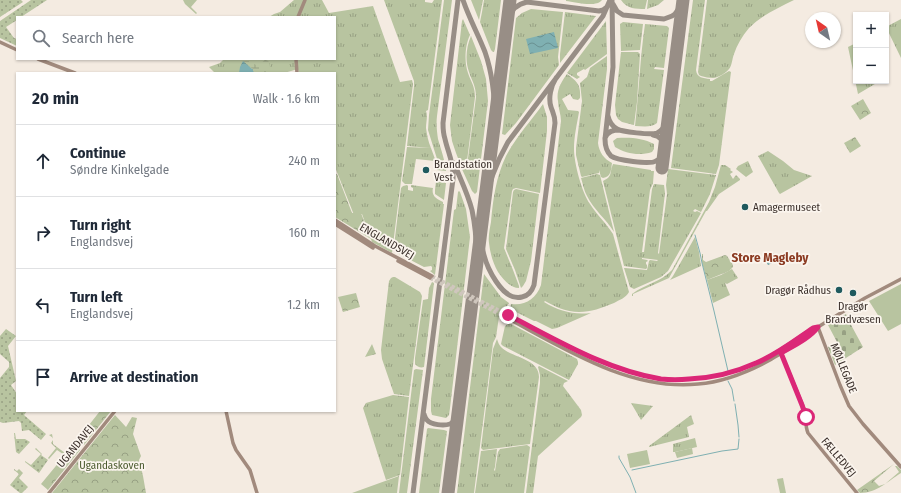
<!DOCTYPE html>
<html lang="en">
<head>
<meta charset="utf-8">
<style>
  :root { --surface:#fff; --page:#f2f2f3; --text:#1f2937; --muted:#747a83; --line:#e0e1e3 }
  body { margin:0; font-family:"Fira Sans Condensed",sans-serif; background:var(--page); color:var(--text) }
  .controls { position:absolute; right:12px; top:12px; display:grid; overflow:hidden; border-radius:0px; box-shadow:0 1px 3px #0004 }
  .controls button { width:36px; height:36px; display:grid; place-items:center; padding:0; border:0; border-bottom:1px solid var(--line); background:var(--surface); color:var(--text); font:20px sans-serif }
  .compass { position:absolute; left:805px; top:12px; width:36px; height:36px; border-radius:50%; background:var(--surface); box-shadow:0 1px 3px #0004; rotate:326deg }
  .stop { position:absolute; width:12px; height:12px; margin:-9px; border:3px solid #db2777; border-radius:50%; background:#fff }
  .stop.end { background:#db2777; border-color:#fff; box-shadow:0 1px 4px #0008 }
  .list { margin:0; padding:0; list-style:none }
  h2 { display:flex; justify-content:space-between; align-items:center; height:52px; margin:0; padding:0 16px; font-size:17px }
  h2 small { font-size:13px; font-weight:400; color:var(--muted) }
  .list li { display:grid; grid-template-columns:26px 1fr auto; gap:12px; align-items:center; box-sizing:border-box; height:72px; padding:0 16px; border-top:1px solid var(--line) }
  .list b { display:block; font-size:15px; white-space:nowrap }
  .list p { margin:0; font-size:13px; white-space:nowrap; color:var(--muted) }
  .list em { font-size:13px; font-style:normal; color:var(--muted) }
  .icon { flex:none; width:22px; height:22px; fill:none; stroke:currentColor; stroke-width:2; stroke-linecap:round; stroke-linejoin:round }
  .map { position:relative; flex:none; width:901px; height:493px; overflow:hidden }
  .search { position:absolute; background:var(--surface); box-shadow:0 1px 3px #0004; left:16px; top:16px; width:320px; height:44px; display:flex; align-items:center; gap:10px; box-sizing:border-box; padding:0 14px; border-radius:0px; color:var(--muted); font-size:15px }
  .panel { position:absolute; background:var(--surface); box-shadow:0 1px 3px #0004; left:16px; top:72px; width:320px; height:340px; border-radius:0px }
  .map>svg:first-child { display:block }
  .grass { fill:url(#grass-tufts) }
  .forest { fill:url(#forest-crowns) }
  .wetland { fill:url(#wetland-marsh) }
  .cemetery { fill:url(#cemetery-stones) }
  .park { fill:url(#park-dots) }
  .garden { fill:#b8c4a0 }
  .water { fill:url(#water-waves) }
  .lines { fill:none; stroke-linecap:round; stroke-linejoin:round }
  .stream { stroke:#7fb0b2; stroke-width:1 }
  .taxiway { stroke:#988e86; stroke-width:5 }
  .runway { stroke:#988e86; stroke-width:13 }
  .secondary-tunnel { stroke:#cfc6bd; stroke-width:3.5; stroke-dasharray:3.5 2; stroke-linecap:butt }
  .secondary { stroke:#a18a7d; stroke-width:3.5 }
  .route { stroke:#db2777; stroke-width:5 }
  .poi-dot { fill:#1f5a5e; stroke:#fbf5ee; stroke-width:1.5 }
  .labels { text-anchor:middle; stroke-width:3.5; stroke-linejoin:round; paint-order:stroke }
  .poi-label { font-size:11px; fill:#3b302b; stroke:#fbf5ee; text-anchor:start }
  .street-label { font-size:11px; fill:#3b302b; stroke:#fbf5ee }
  .park-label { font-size:11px; fill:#4a5a2e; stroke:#fbf5ee }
  .quarter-label { font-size:13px; font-weight:bold; fill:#8c3b22; stroke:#fbf5ee }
</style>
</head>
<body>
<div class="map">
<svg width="901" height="493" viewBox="0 0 901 493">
  <defs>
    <pattern id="grass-tufts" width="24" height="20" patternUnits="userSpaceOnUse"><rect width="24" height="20" fill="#b8c4a0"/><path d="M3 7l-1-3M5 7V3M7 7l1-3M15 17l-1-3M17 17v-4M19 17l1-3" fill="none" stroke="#97a083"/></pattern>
    <pattern id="forest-crowns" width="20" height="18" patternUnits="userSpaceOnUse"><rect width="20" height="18" fill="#b8c4a0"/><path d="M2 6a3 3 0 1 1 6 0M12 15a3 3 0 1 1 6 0" fill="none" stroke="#97a083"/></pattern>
    <pattern id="wetland-marsh" width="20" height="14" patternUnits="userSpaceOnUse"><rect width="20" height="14" fill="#b8c4a0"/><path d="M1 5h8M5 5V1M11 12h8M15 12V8" fill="none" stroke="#97a083"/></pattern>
    <pattern id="cemetery-stones" width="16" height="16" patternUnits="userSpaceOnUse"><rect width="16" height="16" fill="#b8c4a0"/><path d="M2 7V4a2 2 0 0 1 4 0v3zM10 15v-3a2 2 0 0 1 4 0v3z" fill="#97a083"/></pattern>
    <pattern id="park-dots" width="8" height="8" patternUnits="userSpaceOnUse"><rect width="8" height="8" fill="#b8c4a0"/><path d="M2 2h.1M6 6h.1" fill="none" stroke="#97a083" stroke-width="1.8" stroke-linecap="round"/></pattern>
    <pattern id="water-waves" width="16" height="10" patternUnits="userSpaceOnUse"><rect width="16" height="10" fill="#7fb0b2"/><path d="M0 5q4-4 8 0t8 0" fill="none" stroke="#699091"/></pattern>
  </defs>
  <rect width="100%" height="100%" fill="#f4ebe1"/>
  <path class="grass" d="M 183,0 L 197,0 L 191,7 L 197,13 L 196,14 L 185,4 Z
    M 294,0 L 322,0 L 329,13 L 373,6 L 400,82 L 412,80 L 413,84 L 392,253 L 372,242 L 362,214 L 354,215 L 335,167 L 335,73 L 299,73 L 298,69 L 284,73 L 215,73 L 209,67 L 220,63 L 224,59 L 335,59 L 335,17 L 269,17 L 274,14 L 280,12 Z
    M 384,0 L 425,0 L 425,2 L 432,3 L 434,0 L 442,0 L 428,110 L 426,111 C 428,116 426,122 426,128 C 427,135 428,141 431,148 L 407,146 L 414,86 L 414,81 Z
    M 444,0 L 452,0 L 437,116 C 436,124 437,132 438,139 C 441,150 445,160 446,171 L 437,170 L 438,162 L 428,130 L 429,115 Z
    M 471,0 L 483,0 L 479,20 Z
    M 484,0 L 501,0 L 495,49 L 494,52 L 493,52 L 491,50 L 480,22 L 482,12 Z
    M 566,0 L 602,0 C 596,8 575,2 566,1 Z
    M 621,0 L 647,0 L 645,9 C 636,9 627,9 621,0 Z
    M 648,0 L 664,0 L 658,5 L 647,9 Z
    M 693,0 L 705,0 L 696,70 C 697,78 703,78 710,79 L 710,81 L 712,81 L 729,71 L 731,72 L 719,165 L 716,174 L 671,168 Z
    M 707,0 L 794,0 C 778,8 762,15 749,28 C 742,36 737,45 734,54 C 732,59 732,66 729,69 C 727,72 718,78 713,78 C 709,78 705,77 701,76 L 699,75 L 698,72 Z
    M 531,9 L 563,12 L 558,57 L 559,65 L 516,123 L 505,135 L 502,134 L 516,18 L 522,13 Z
    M 565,12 L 596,16 L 560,63 L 560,54 Z
    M 463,19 L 470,35 C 465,45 464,62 468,73 C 471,82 475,86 475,97 L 467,161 L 464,164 L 461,166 L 456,153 L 452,141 L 450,125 L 462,21 Z
    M 901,19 L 901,58 L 886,27 Z
    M 606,21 L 607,54 L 585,70 L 584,69 L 577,73 L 577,75 L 580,77 L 577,79 L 567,73 Z
    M 623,22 L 643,24 L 640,50 L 621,51 L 620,24 Z
    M 645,24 L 667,26 L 669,28 L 664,68 L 655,67 L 654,69 L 664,70 L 657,123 C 651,128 642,126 635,126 C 639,92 640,58 645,24 Z
    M 471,36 L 481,61 L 486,79 L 488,101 L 477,192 L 475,194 L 472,191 L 461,167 L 466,164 L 468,158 L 476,97 C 476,86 472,81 469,72 C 465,61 466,47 471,36 Z
    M 856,43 L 856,81 L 880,81 L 858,94 L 848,47 Z
    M 621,52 L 638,52 L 640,54 L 637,102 L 634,125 L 622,122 L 618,119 L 616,115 L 615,105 Z
    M 607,56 L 607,69 L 598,143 C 599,152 604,159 612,163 C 611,170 611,177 603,178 L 601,177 L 599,170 L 599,173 L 582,177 L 581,176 L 576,155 L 576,148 L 582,101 L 580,83 L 587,77 L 590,68 Z
    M 567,74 C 577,81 581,85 580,98 L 578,100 L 573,99 L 570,94 L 562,99 L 568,110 L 578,111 L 579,112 C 577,124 574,136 574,149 C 574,163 582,193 590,204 C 597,215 606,223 613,234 L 629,292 C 626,298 619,300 614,303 C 595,311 579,316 559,308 C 554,306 549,303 545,301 L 544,302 C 559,311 573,315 591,313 L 557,328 L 552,329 L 536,321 L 534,321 L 510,309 L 511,304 C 525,306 536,299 541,285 L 561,121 C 561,114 558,108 558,101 C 556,91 561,82 567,74 Z
    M 543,104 L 547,117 L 547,131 L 540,193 L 516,188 L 513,189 L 512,191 L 504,248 L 513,270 L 519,286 L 519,288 C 510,288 503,279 498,272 C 493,263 490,253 489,243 C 488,236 490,228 491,222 C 493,199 496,177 506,156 C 516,137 531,121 543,104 Z
    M 617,138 C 630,137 643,138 654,144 L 654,149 L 652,152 C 640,156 626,154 615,147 L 613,141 Z
    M 407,147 L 431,148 L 435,159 L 435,161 L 416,159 L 412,184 L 405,184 L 402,181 Z
    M 768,151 L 783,161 L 794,170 L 812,176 L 780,194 L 779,193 L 758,156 Z
    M 748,161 L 753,172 L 746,177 L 736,169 L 738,166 Z
    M 613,164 L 651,170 L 651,171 L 654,171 L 653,183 L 650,190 L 642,252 L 644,252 L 652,189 L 654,184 L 664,185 L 665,193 L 658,253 L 659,254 L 667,194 L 666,185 L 668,169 L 716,175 L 710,194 L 701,212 L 695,209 L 693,211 L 695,212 L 697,211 L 701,213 L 668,271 L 661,277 L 634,289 L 630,287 L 624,268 L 625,268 L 647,270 L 649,261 L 650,260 L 657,261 L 658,260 L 642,258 L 642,259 L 647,260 L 648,261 L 646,262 L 646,264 L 647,265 L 647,268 L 646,269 L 624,266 L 603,181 C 613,176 609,174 613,164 Z
    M 721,165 L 725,165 L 731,169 L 730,170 L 733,172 L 730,174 L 733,179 L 736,175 L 740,179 L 740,180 L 719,194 L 707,211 L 706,211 L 669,278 L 633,294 L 633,296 L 632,296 L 632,294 C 645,284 661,282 672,270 L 709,202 L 715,187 Z
    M 597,174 L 600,175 L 614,232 C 606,219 594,210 587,196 C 584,191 583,184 581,178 Z
    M 436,181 L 446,183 L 444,200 L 435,194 L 435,190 Z
    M 407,185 L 408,186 L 408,190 L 413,191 L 413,188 L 411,187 L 411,185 L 433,188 C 431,196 437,199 443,202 L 443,204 L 444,204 L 435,275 L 430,271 L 432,270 L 432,267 L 431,266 L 424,267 L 397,253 L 394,249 L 394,246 L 401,188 L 403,186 Z
    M 516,189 L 539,194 L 531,261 L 526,281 L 523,286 L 521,288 L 515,270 L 506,249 L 513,192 L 514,190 Z
    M 459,191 L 460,192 L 466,209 L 470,237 L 450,408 L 449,415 L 446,418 L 432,415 L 431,411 L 431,399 L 454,210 L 456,209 L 458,192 Z
    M 695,237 L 699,252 L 701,266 L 670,280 L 673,276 Z
    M 732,269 L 738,278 L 727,284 L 725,283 L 730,295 L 713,303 L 707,280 L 721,275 Z
    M 484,274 L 501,297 L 509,303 L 507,306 L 503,307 L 500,310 L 496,337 L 493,343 L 474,493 L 457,493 Z
    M 393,277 L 395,277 L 420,292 L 422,296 L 409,396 L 394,394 L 382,359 L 381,350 L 389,281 L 391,278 Z
    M 432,282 L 434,283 L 424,367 C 421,368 417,367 415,364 L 415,358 L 423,300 L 428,299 L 429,288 Z
    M 508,324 L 511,324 L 577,359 L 578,362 L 578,364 L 569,380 L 503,346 L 501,344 L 505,326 Z
    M 497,339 C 498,342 499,345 501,347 C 512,358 539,358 539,377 L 530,444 L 483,450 L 481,448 L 493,349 Z
    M 539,366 L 568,381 L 564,383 L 563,386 L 581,410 L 582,415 L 581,417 L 538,456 L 533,493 L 526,493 L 540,383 L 540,375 L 538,367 Z
    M 416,369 L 423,370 L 407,493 L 399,493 L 414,370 Z
    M 393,395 L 409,397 L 400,475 L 386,480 L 363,408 L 366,403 Z
    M 631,403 L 653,406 L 641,420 Z
    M 691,415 L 694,424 L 687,427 L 689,437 L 649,447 L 649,446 Z
    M 428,428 L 444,430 L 447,431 L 439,493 L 419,493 L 427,429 Z
    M 52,434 L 53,439 L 53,444 L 65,453 L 63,454 L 57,450 L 49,459 L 48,458 L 56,448 L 51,443 L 53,440 L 53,438 L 49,435 Z
    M 695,438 L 697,447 L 675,452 L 673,452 L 673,444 Z
    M 527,445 L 530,447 L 524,493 L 475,493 L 481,451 L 497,449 L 495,467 L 494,470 L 495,471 L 498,452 L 500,449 Z
    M 399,476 L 397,493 L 352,493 Z"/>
  <path class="forest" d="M 863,99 L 871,113 L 860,120 L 851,106 Z
    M 855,137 L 861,146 L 850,153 L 844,143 Z
    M 337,174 L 352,213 L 361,213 L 371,239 L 335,217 L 335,175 Z
    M 702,254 L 703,254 L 703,260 L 706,262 L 725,255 L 727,256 L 731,262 L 732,262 L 733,267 L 729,271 L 707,280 L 702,263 Z
    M 356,293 L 360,307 L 343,312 L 338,297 Z
    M 372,344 L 376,354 L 365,357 Z
    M 100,411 L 111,411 L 84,445 L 78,439 Z
    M 115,415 L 126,427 L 132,417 L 137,418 L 133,434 L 141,456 L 139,460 L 143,476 L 146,493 L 52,493 Z
    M 74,444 L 80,450 L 48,490 L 41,484 Z
    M 894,464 L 874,481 L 879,486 L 885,484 L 899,472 L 895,466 L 897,466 L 901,470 L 901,473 C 888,481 877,493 860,493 L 857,490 Z"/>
  <path class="wetland" d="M 266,59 L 269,62 L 270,67 L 267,73 L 255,73 L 253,72 L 253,69 L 243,61 L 250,61 L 256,65 L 259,65 Z"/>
  <path class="cemetery" d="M 846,314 L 850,323 L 863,347 L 835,365 L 828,347 L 837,342 L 828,325 Z"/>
  <path class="park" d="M 0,0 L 21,0 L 23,2 L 0,17 Z
    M 31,0 L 47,0 L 21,17 L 17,17 L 17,20 L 6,27 L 14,38 L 17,39 L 17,46 L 0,38 L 0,21 Z
    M 6,329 L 16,336 L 8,346 L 16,381 L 11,385 L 17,394 L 17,411 L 27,411 L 24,415 L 46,434 L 41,440 L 29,430 L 22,431 L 21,423 L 19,421 L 3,423 L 0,422 L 0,378 L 9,367 L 9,362 L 0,354 L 0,336 Z
    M 14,433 L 15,433 L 16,439 L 25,439 L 30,442 L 19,454 L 16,452 Z
    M 36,448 L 42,454 L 41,455 L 48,460 L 39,473 L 25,462 L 25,461 L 31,465 L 41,454 L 35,449 Z
    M 14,469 L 17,471 L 19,469 L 23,473 L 19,478 L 28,487 L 34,481 L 22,493 L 20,493 L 10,485 L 19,474 L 14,470 Z"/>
  <path class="garden" d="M 901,284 L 901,324 L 888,331 L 869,301 Z
    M 692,448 L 693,454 L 677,458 L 675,452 Z
    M 647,450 L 650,464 L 630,468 L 627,454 Z
    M 783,478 L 786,493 L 780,493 L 777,479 Z"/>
  <path class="water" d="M 554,32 L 558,48 L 530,54 L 526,39 Z
    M 243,61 L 252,69 L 253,69 L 253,71 L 255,73 L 239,73 L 240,67 Z
    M 771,252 L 774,254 L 777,261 L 768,265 L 763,257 Z"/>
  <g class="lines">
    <path class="stream" d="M 695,235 L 700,253 L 702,263 L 714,311 L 728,371
      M 728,381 L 732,389 L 734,401
      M 735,404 L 738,425 L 739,437
      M 619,456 L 619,458 L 630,477 L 636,493
      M 632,470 L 722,451 L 738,449 L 739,439"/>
    <path class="taxiway" d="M 463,0 C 469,18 478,34 485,52 C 493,75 495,98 495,123
      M 612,0 L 613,67 L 605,139 C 605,145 606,151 611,156 C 616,160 650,165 656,161 C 660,159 662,156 664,152
      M 613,4 L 617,11 L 623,15 L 664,19 L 672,16 L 675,14 L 680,7 L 683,1
      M 508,19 C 511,10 517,4 527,2 L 599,11 L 603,10 L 607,7
      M 608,116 C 609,121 612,126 617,129 C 622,132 651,135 657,133 C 662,131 665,126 667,121
      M 653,135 C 660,136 663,140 664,148
      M 605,138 C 608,131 613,130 620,130
      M 454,163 C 460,178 468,194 472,210 C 476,229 477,248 476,267
      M 484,208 C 488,184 496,163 508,142 L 603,16 L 610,0
      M 481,226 C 481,234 481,243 483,251 C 486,266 502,302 522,297 C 528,296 532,291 534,285 L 555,123 C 555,116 553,113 551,107 C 548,98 551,86 556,78
      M 424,414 C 425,417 425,418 427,420 C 431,425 444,426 450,424 C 453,423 455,420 457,417
      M 413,493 L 453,179 C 454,162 448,153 445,139 C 443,133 443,128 443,123 L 458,0"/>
    <path class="runway" d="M 662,168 L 683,0
      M 448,493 L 510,0"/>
    <path class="secondary-tunnel" d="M 432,276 L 508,315
      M 430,278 L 507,318"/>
    <path class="secondary" d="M 298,17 L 305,0
      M 0,42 L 17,50
      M 38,59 L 75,73
      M 296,59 L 297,73
      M 335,220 L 375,246 L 432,276
      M 335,224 L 362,241 L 373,248
      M 398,261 L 430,278
      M 508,315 C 557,340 606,370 661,379 C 670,380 680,380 689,379 C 712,378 734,373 756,363 C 776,355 794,340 813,328 L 818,327 L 865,298 L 901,279
      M 507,318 C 565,349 630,391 698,384 C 723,382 748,372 770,360 C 781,353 810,338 817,328
      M 818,327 L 840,385 L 849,406 L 863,424 L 901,467
      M 781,353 L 805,411 C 806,418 805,426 808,433 L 857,493
      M 226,411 L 233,443 L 236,450 L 250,470 L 257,493
      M 49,493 L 115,411"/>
  </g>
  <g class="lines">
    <path class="route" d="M 508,315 C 557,340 606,370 661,379 C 670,380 680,380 689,379 C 712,378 734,373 756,363 C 776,355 794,341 813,328 L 818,327 C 810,338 793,346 781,353 L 802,405 L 806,417"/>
  </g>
  <g class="poi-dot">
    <circle cx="426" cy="170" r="4"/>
    <circle cx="745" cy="207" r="4"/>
    <circle cx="839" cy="290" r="4"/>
    <circle cx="853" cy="293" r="4"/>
  </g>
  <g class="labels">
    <g class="poi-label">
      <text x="434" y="168">Brandstation<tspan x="434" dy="13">Vest</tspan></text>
      <text x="753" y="211">Amagermuseet</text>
      <text x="831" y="294" text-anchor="end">Dragør Rådhus</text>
      <text x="853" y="310" text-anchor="middle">Dragør<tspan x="853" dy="13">Brandvæsen</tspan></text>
    </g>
    <g class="street-label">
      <text transform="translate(387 241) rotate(30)" y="4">ENGLANDSVEJ</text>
      <text transform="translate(844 368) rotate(68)" y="4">MØLLEGADE</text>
      <text transform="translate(75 446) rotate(-51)" y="4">UGANDAVEJ</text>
      <text transform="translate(839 457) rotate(50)" y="4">FÆLLEDVEJ</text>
    </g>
    <g class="park-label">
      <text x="112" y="469">Ugandaskoven</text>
    </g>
    <g class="quarter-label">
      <text x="770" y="262">Store Magleby</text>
    </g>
  </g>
</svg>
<div class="controls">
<button>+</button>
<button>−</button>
</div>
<svg class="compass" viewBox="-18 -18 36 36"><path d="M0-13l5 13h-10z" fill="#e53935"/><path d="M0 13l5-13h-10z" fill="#747a83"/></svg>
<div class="stop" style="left:806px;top:417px"></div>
<div class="stop end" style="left:508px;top:315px"></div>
<div class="search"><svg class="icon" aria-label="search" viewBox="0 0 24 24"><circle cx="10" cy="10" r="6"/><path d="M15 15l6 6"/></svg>Search here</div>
<section class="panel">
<h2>20 min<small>Walk · 1.6 km</small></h2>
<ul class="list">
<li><svg class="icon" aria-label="ahead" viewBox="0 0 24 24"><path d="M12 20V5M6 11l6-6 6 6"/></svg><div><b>Continue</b><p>Søndre Kinkelgade</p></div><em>240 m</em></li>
<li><svg class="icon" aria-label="right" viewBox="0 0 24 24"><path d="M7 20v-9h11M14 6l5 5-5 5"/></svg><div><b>Turn right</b><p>Englandsvej</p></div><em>160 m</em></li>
<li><svg class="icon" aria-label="left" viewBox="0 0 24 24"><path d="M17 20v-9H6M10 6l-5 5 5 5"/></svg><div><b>Turn left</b><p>Englandsvej</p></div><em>1.2 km</em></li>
<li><svg class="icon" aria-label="arrive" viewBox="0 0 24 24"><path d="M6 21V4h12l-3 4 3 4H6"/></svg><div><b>Arrive at destination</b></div></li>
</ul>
</section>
</div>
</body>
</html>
